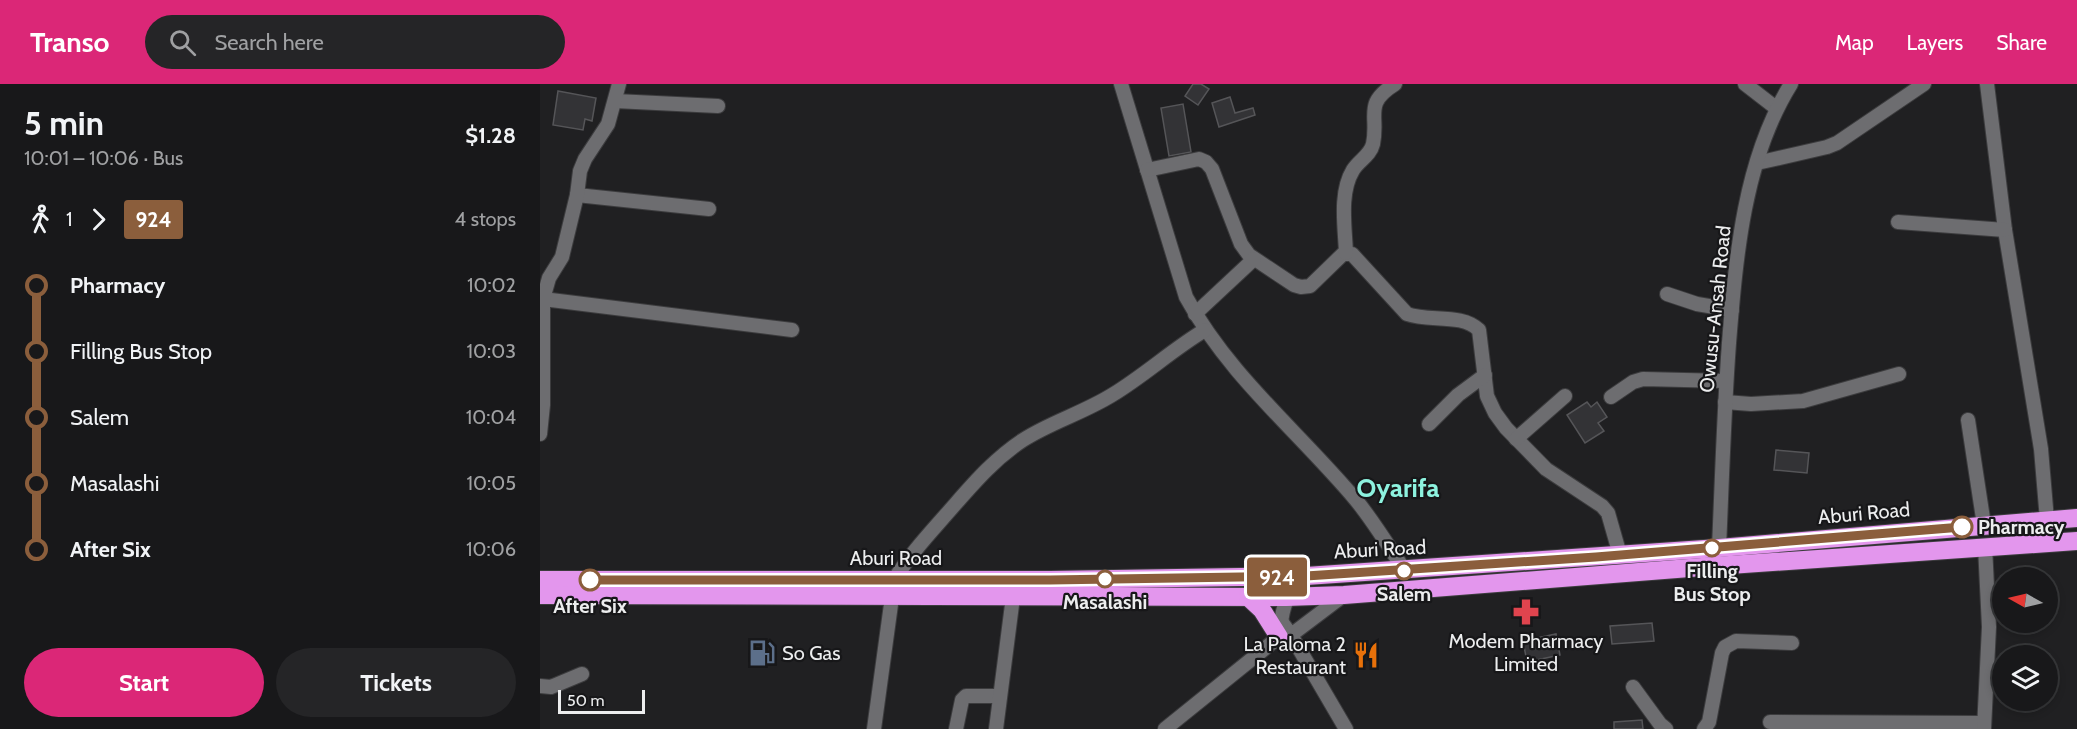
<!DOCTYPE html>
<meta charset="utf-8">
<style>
:root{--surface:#18181a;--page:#252527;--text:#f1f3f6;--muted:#9fa0a2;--line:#363739;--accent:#db2777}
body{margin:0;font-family:Cabin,sans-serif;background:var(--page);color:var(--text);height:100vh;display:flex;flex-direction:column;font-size:22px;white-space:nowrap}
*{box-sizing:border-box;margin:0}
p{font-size:20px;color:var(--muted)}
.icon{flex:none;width:33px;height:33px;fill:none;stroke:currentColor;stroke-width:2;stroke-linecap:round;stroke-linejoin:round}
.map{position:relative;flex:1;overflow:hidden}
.details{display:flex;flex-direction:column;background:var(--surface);width:540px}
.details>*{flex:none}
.badge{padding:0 12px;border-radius:4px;font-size:21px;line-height:39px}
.needle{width:39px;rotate:278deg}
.fabs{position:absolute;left:1452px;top:483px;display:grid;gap:12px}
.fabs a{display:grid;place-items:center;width:66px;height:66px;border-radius:50%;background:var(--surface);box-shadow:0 3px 9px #0003,0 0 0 2px var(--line);font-size:30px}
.scale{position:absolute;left:18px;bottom:15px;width:87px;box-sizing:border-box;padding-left:6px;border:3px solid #ecedee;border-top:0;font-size:16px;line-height:21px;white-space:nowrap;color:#ecedee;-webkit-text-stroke:4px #171719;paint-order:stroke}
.map>.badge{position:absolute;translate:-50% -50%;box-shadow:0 0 0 3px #fff}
.legs{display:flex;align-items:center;gap:9px;height:66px;padding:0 24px;font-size:20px}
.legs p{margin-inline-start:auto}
.summary{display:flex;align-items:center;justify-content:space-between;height:102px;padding:0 24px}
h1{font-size:33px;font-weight:700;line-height:45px}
.action{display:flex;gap:12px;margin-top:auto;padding:12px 24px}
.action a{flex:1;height:69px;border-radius:36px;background:var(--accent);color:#fff;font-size:24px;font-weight:700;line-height:69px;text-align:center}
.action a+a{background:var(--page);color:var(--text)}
ul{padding:0 24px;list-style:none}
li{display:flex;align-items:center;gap:21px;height:66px;font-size:22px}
li i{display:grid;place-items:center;width:9px;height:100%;margin:0 8px;background:currentColor}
li i::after{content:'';width:15px;height:15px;margin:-8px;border:4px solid;border-radius:50%;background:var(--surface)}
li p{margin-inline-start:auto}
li:first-child i{background:linear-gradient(#0000 50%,currentColor 0)}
li:last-child i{background:linear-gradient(currentColor 50%,#0000 0)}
header{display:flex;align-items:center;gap:36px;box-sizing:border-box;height:84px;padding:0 30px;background:var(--accent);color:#fff}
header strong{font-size:28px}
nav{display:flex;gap:33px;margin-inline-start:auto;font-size:21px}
.search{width:420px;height:54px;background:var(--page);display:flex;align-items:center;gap:15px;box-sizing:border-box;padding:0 21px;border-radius:33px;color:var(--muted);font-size:22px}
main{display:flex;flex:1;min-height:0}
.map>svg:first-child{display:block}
.building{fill:#333336;stroke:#555558;stroke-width:1.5}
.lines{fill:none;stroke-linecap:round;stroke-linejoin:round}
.minor-casing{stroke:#3c3c3e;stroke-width:16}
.highway-casing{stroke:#3c3c3e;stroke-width:20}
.minor{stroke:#6d6d70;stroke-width:14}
.highway{stroke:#e396ed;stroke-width:18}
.line-1-casing{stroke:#fff;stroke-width:14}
.line-1{stroke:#8b5e3c;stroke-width:9}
.stop-1-dot{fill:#fff;stroke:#8b5e3c;stroke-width:3}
.labels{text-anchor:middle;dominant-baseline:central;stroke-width:4.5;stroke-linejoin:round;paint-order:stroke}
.street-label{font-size:20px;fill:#ecedee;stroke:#171719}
.stop-label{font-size:20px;font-weight:bold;fill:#ecedee;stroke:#171719}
.poi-label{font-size:20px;fill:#ecedee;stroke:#171719}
.district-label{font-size:26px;font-weight:bold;fill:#8df2df;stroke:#171719}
</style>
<header>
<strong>Transo</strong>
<div class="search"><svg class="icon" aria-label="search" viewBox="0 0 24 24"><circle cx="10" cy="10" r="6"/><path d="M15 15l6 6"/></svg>Search here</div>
<nav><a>Map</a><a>Layers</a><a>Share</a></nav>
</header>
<main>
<section class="details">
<div class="summary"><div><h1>5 min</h1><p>10:01 – 10:06 · Bus</p></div><b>$1.28</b></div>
<div class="legs"><svg class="icon" aria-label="walk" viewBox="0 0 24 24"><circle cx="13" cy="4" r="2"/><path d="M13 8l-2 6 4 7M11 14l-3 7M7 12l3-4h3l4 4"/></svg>1<svg class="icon" aria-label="forward" viewBox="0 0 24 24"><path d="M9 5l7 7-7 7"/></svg><b class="badge" style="background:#8b5e3c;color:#fff">924</b><p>4 stops</p></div>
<ul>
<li><i style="color:#8b5e3c"></i><b>Pharmacy</b><p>10:02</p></li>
<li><i style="color:#8b5e3c"></i><span>Filling Bus Stop</span><p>10:03</p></li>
<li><i style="color:#8b5e3c"></i><span>Salem</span><p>10:04</p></li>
<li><i style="color:#8b5e3c"></i><span>Masalashi</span><p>10:05</p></li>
<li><i style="color:#8b5e3c"></i><b>After Six</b><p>10:06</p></li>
</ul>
<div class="action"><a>Start</a><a>Tickets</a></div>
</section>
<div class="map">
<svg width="1537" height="645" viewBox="0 0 1537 645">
<rect width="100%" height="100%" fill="#202022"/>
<!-- building -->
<g class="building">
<path d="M653,0h8l8,5 -11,16 -13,-9z"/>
<path d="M18,7l38,7 -4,23 -7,-2 -2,11 -30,-5z"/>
<path d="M690,13l5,16 18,-5 2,7 -36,12 -7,-24z"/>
<path d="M643,20l8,48 -22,4 -8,-48z"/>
<path d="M1047,318l4,5 6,-5 10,15 -9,6 6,8 -19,12 -18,-28z"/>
<path d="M1236,366l33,3 -2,20 -33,-3z"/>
<path d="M1112,539l2,18 -42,3 -2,-18z"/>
<path d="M1016,550l4,21 -33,7 -4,-21z"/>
<path d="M1102,636l1,9h-29v-7z"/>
</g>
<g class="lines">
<!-- minor casing -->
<g class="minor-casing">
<g id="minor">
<path d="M581,0l65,213c43,79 113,135 170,203 18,22 33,47 49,71"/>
<path d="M1205,0l31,24"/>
<path d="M1447,0l18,146 36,219 6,71"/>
<path d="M75,17l103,5"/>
<path d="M1217,79l70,-16 10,-4 87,-59"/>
<path d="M607,86l52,-11 7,3 6,7 29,75 8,11 45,30 7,2 9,-1 33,-32h9l55,60c22,8 55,-1 72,16l8,66 8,17 11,15 40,41 56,37 6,7 12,42"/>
<path d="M37,111l132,14"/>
<path d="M1358,138l107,8"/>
<path d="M806,169c-1,-26 -7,-60 7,-83 6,-10 17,-14 20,-26 6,-29 -10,-40 22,-60"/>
<path d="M1127,210l30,10 35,6"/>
<path d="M3,215l249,31"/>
<path d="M655,230l59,-55"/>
<path d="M1071,313l22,-15 10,-3 83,2"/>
<path d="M1185,318l26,2 52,-3 96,-27"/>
<path d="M1428,336l16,105"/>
<path d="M889,340l29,-29 27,-20"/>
<path d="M0,350l3,-29v-106l6,-21 13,-21 15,-62 3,-24 5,-12 23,-35 11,-40"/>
<path d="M976,355l49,-43"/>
<path d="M1179,464c3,-69 5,-137 10,-205 7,-87 15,-184 62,-259"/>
<path d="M354,496c16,-26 37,-48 57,-71 22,-25 43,-50 72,-69 28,-18 60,-27 89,-45 33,-20 61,-46 93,-65"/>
<path d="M741,537l10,14 55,94"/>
<path d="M740,545c3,-25 7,-36 26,-53"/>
<path d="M0,602l11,1 31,-13"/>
<path d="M1093,603l27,37 6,5"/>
<path d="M1230,638l214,1"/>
<path d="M334,645l18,-132"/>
<path d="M416,645l6,-29 4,-4h34"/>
<path d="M456,645l17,-132"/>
<path d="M625,645l114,-92 12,-2 53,-40"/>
<path d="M1164,645l5,-7 13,-69 3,-6 11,-6 56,2"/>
<path d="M1444,645l5,-102 -4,-81"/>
</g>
</g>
<!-- highway casing -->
<g class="highway-casing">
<g id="highway">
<path d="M0,496h510l256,-4 413,-28 358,-30"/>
<path d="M0,511l746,2 58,-2 371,-29 362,-25"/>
<path d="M708,513l14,13 17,27"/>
</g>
</g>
<!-- minor -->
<use href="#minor" class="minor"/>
<!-- highway -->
<use href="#highway" class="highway"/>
</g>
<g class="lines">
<!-- line-1 casing -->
<g class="line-1-casing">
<path id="line-1" d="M50,496h460l256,-4 290,-19 366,-30"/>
</g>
<!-- line-1 -->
<use href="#line-1" class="line-1"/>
</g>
<!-- icons -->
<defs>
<g id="pharmacy-bare" transform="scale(2.07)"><path d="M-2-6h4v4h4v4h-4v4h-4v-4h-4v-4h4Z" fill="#e0444e" stroke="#171719" stroke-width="2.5" paint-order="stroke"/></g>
<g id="fuel-bare" transform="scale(2.07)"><path d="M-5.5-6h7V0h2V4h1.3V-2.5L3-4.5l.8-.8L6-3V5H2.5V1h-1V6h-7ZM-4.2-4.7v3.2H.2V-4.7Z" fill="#5c6f8a" stroke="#171719" stroke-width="2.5" paint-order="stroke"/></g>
<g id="restaurant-bare" transform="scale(2.07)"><path d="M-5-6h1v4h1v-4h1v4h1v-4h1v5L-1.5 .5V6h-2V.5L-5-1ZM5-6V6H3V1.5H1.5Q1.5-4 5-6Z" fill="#e8710a" stroke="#171719" stroke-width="2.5" paint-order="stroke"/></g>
</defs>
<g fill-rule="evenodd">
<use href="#pharmacy-bare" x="986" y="528"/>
<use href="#fuel-bare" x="222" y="569"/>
<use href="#restaurant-bare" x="826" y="571"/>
</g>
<!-- markers -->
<g class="stop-1-dot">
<circle cx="1422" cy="443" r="10"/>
<circle cx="1172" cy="464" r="8"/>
<circle cx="864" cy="487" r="8"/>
<circle cx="565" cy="495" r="8"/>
<circle cx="50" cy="496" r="10"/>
</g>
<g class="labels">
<!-- street labels -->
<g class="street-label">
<text transform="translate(1175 225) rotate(-84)">Owusu-Ansah Road</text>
<text transform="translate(1324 429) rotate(-5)">Aburi Road</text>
<text transform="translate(840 465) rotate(-3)">Aburi Road</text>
<text x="356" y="474">Aburi Road</text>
</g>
<!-- stop labels -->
<g class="stop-label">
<text x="1438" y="443" text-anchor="start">Pharmacy</text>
<text x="1172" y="487">Filling<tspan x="1172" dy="23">Bus Stop</tspan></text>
<text x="864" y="510">Salem</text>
<text x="565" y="518">Masalashi</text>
<text x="50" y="522">After Six</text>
</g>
<!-- poi labels -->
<g class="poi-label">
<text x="986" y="557">Modem Pharmacy<tspan x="986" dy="23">Limited</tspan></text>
<text x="806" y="560" text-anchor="end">La Paloma 2<tspan x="806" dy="23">Restaurant</tspan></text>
<text x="242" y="569" text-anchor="start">So Gas</text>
</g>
<!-- district labels -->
<g class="district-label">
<text x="858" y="404">Oyarifa</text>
</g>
</g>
</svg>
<div class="fabs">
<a><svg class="needle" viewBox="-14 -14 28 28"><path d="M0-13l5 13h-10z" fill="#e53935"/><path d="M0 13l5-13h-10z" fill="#9fa0a2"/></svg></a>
<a><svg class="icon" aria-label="layers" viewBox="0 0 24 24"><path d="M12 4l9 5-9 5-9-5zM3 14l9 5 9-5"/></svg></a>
</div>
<div class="scale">50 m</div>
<b class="badge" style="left:737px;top:493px;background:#8b5e3c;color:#fff">924</b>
</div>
</main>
